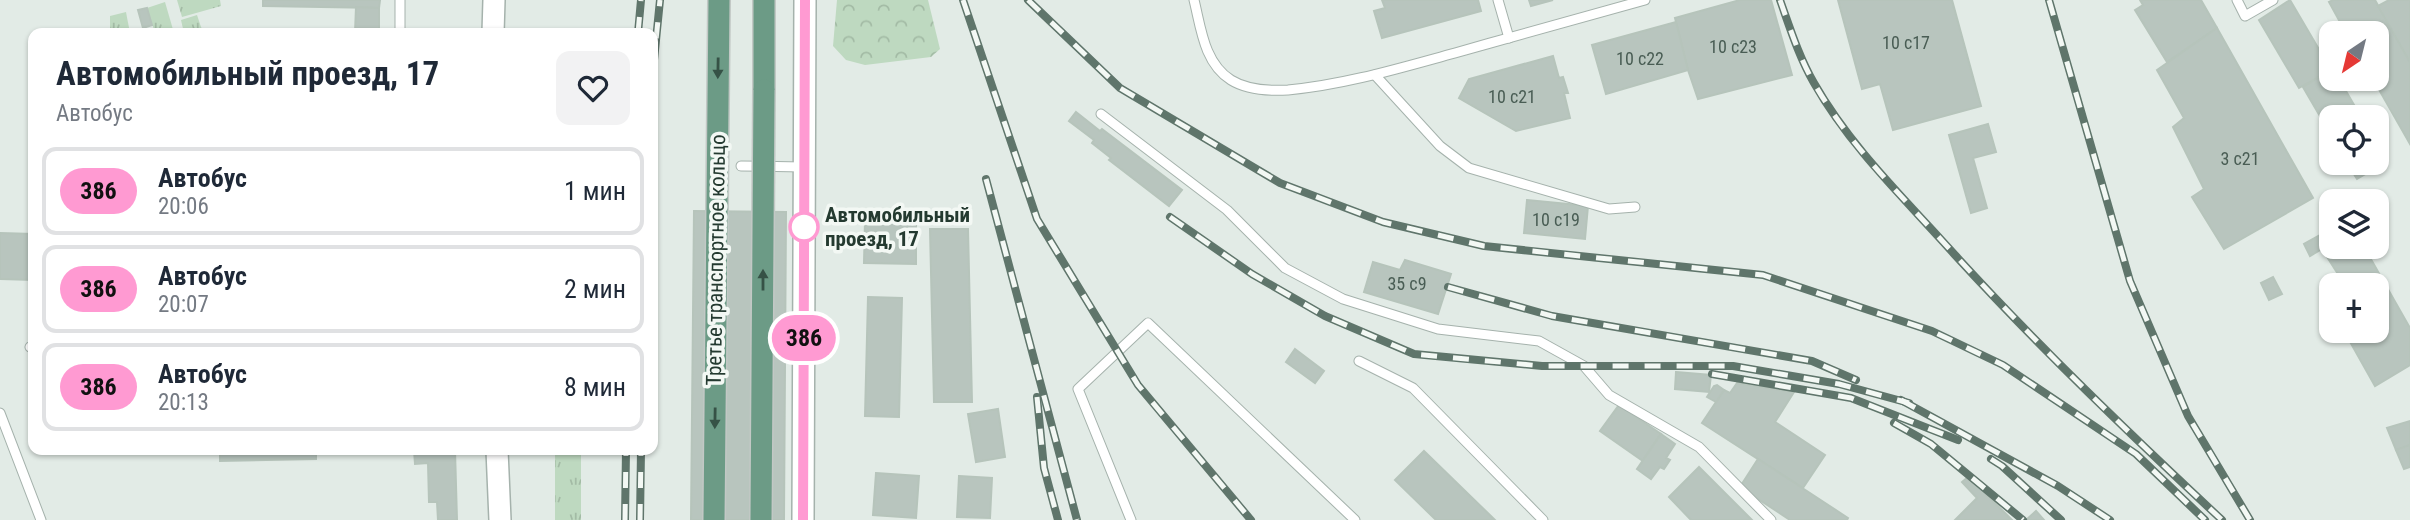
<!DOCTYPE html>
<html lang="ru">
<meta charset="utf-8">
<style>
:root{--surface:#fff;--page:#f2f2f3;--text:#1f2937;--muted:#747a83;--line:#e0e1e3}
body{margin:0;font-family:"Roboto Condensed",sans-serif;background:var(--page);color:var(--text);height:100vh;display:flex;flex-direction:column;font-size:26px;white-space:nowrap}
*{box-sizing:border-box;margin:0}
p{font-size:23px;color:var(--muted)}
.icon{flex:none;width:38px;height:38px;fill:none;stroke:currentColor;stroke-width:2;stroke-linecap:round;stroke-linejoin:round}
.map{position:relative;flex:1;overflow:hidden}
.drawer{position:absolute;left:28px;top:28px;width:630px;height:427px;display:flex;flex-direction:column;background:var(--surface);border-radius:14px;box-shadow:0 2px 5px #0004}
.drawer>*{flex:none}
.badge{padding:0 14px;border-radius:23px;font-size:24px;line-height:46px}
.needle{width:46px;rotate:215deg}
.buttons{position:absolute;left:2319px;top:21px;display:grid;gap:14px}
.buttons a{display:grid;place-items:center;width:70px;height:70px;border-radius:14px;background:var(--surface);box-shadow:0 2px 5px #0004;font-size:35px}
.map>.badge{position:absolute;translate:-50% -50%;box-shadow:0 0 0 4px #fff}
.round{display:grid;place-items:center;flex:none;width:74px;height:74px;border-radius:14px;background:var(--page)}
.headline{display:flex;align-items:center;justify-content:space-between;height:119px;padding:0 28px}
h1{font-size:33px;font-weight:700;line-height:52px}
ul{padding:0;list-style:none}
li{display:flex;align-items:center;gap:21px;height:88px;margin:0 14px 10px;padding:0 14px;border:4px solid var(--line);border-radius:14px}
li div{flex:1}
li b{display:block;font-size:26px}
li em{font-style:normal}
li .badge{min-width:77px;font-weight:700;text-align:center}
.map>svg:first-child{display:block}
.forest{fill:url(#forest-crowns)}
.park{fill:url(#park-tufts)}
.building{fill:#b8c5be;stroke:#b6c4bb;stroke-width:2}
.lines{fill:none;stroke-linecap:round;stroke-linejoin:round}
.service-casing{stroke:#a5b2ac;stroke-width:11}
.tertiary-casing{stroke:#a5b2ac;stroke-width:24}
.primary-casing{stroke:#c2c8c5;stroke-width:24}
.service{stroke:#fff;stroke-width:9}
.tertiary{stroke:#fff;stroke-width:21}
.primary{stroke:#6c9b86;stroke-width:21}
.rail-casing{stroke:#5f756b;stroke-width:8}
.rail{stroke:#f3f8f4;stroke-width:5;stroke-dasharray:16;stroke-linecap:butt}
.primary-bridge-casing{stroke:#c2c8c5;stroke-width:24;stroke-linecap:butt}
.primary-bridge{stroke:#6c9b86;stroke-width:21}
.oneway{fill:#365246}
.line-casing{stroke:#fff;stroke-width:16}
.line{stroke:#ff9ad2;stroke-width:10}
.stop-dot{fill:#fff;stroke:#ff9ad2;stroke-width:3.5}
.labels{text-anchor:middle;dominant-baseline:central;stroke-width:7;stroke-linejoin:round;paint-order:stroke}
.number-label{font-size:18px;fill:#495d54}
.stop-label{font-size:21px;font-weight:bold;fill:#243a30;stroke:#f3f8f4;text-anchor:start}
.street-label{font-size:21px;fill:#243a30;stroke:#f3f8f4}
</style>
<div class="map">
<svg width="2410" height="520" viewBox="0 0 2410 520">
<defs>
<pattern id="forest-crowns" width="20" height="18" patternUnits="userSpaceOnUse" patternTransform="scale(1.75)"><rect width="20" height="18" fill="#bed9c0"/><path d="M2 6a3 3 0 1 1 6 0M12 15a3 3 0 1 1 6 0" fill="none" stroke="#a3bba5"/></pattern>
<pattern id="park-tufts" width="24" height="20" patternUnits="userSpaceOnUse" patternTransform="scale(1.75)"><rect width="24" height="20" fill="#bed9c0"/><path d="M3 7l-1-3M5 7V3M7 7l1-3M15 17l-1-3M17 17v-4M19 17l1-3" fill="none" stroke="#a3bba5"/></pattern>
</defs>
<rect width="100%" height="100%" fill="#e2ebe6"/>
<!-- forest -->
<path class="forest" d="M837,0h91l12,49 -9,8 -66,8 -19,-5 -13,-14z"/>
<!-- park -->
<g class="park">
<path d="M177,0h43l1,6 -39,11z"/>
<path d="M165,2l9,31h-19l-8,-25z"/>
<path d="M126,12l4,21h-20v-17z"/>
<path d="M197,15l6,18h-19l-3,-13z"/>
<rect x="555" y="450" width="26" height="70"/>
</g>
<!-- building -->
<g class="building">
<path d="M263,0h117l-1,8 -116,-2z"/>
<path d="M1382,0h96l3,11 -99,27 -8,-27 11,-3z"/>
<path d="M1529,0h24l-22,6z"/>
<path d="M1740,0h31l21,75 -94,24 -10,-29 -13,-52z"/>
<path d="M1838,0h114l29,106 -88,24 -13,-46 -18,5z"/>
<path d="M2140,0h61l16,28 -50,34 -32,-52 8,-5z"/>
<path d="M2290,0l41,70 -32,18 -40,-68z"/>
<path d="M2333,0h42l35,62v82l-37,-65h3v-46h-30l-17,-31z"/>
<path d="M2389,0h21v62l-32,-56z"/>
<path d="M356,7l23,1v25h-24z"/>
<path d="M147,8l5,17 -9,3 -5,-18z"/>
<path d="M1676,22l12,48 -82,24 -14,-49z"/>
<path d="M2217,28l96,170 -89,51 -32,-52 12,-8 -31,-62 11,-9 -27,-48z"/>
<path d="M1553,56l6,22 4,-1 5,16h-4l6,25 -54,13 -57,-33 10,-19z"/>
<path d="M2331,70v9h8l22,38h-30v18l-28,-48z"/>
<path d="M1076,112l24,19 2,-2 80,61 -13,16 -60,-46 2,-2 -19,-15 2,-3 -25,-19z"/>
<path d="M1988,124l8,28 -23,6 14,50 -16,5 -22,-78z"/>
<path d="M2376,144l10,18 -29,17 -10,-16h29z"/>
<path d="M1527,200l61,6 -3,33 -61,-6z"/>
<path d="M694,211l92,1 -2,308h-93z"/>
<path d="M865,221l51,1v42l-52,-1z"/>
<path d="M930,229h38l4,173h-38z"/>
<path d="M2331,229v18h33l46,81v37l-35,21 -26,-46 16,-9h11v-46h-31l-23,-36 -12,7 -6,-12z"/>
<path d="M0,233l33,1v46l-33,-1z"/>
<path d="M1405,260l46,14 -13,40 -74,-22 9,-30 27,8z"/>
<path d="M2273,277l9,17 -13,6 -8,-17z"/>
<path d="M868,297l34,1 -3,119 -34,-1z"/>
<path d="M1295,349l29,22 -9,12 -29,-21z"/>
<path d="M1676,372l35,3 -2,17 -34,-3z"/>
<path d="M1737,383l57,9 -19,30 50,33 -22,33 -101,-65 22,-33 6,3z"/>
<path d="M1717,385l7,5 -8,12 -9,-5 7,-11z"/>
<path d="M1619,405l42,29 -18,27 -43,-30z"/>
<path d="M998,409l7,48 -29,5 -8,-48z"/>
<path d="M2410,421v24l-14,5 -9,-22z"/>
<path d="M1661,434l14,10 -9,14 4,2 -6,9 -4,-2 -9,12 -14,-10z"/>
<path d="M2410,445v22l-6,2 -8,-19z"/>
<path d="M220,450h96v9l-96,2z"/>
<path d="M414,450h41l2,70h-19l-1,-18h-8l-1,-39 -13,1z"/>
<path d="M1424,451l71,69h-59l-41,-40z"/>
<path d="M1758,459l90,59 -1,2h-57l-50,-33z"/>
<path d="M1699,467l53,53h-61l-22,-23z"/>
<path d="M876,473l43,3 -3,42 -43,-3z"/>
<path d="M959,476l33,2 -2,40 -33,-1z"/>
<path d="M1969,476l27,28 16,16h-57l22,-22 -15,-16z"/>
<path d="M2036,511l8,9h-18z"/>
</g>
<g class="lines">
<!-- service casing -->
<g class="service-casing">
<g id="service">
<path d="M1194,0c7,28 10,63 37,80 16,10 39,11 57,10 56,-5 112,-22 167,-37 63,-18 126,-35 190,-53"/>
<path d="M1498,0l11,38"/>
<path d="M2237,0l8,16 28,-16"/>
<path d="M400,33v-33"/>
<path d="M1375,75l65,71 29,22 140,41 26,-2"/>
<path d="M1101,114l126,96 58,58 58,31 95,30 101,12 45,25 25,29 90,52 72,73"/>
<path d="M741,166l62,1"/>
<path d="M30,347l3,-1"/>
<path d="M1359,361l54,27 130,132"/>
<path d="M0,413l41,107"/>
<path d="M1131,520l-53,-131 70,-66 207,197"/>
</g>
</g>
<!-- tertiary casing -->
<g class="tertiary-casing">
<g id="tertiary">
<path d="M493,33l1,-33"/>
<path d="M497,450l3,70"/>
<path d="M803,520l2,-520"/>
</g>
</g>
<!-- primary casing -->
<g class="primary-casing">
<g id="primary">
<path d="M764,0v90"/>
<path d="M714,520l5,-520"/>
</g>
</g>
<!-- service -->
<use href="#service" class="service"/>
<!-- tertiary -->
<use href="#tertiary" class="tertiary"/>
<!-- primary -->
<use href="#primary" class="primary"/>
<!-- rail casing -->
<g class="rail-casing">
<g id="rail">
<path d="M963,0l74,219 101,166 113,135"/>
<path d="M1028,0l92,88 160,95 103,39 101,24 279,29 169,56 71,34 133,89 69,66"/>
<path d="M1780,0c10,28 19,57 34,83 37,65 92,117 141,172 85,93 175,179 267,265"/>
<path d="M2049,0l81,281 58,135 62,104"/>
<path d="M638,33l3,-33"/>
<path d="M653,70l7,-70"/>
<path d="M986,179l91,341"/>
<path d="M1170,217l82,57 73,42 89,38 128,12h191l106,18 70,19"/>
<path d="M1448,287l104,29 260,45 44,19"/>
<path d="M1712,374l139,24 107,42"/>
<path d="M1037,397l7,71 14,52"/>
<path d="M1901,400l157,86 52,34"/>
<path d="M1894,423l37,21 92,76"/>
<path d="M1991,459l11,7 59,54"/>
<path d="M625,520l1,-70"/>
<path d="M640,520l1,-70"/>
</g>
</g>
<!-- rail -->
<use href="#rail" class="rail"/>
<!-- primary-bridge casing -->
<g class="primary-bridge-casing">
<path id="primary-bridge" d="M761,520l3,-430"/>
</g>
<!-- primary-bridge -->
<use href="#primary-bridge" class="primary-bridge"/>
</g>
<!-- one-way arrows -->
<defs><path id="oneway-solid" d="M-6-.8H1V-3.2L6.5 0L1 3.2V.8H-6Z" transform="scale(1.75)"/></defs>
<g class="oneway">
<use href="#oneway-solid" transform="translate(718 68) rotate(91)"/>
<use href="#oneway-solid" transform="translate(763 280) rotate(-90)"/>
<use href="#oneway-solid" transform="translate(715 418) rotate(91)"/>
</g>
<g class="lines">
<!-- line casing -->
<g class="line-casing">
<path id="line" d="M803,520l2,-520"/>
</g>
<!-- line -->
<use href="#line" class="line"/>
</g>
<!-- markers -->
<circle class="stop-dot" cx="804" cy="227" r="14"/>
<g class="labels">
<!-- number labels -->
<g class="number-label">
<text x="1906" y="42">10 с17</text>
<text x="1733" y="46">10 с23</text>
<text x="1640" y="58">10 с22</text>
<text x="1512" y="96">10 с21</text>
<text x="2240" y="158">3 с21</text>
<text x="1556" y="219">10 c19</text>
<text x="1407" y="283">35 с9</text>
</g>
<!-- stop labels -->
<g class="stop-label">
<text x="825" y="215">Автомобильный<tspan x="825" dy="24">проезд, 17</tspan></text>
</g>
<!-- street labels -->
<g class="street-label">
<text transform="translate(716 260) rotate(-89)">Третье транспортное кольцо</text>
</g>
</g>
</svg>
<div class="buttons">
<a><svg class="needle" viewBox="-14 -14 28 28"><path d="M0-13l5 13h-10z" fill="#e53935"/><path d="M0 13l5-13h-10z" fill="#747a83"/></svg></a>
<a><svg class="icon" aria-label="locate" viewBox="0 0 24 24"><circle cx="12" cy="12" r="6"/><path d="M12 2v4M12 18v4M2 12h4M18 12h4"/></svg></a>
<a><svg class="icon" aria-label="layers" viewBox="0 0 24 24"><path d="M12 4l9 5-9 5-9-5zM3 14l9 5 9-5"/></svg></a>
<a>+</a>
</div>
<b class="badge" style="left:804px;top:338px;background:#ff9ad2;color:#111">386</b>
<section class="drawer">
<div class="headline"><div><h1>Автомобильный проезд, 17</h1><p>Автобус</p></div><a class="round"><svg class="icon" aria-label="heart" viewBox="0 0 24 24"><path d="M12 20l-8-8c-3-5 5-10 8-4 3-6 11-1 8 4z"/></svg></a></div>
<ul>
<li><span class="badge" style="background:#ff9ad2;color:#111">386</span><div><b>Автобус</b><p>20:06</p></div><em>1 мин</em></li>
<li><span class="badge" style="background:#ff9ad2;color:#111">386</span><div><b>Автобус</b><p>20:07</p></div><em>2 мин</em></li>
<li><span class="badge" style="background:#ff9ad2;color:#111">386</span><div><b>Автобус</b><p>20:13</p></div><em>8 мин</em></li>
</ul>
</section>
</div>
